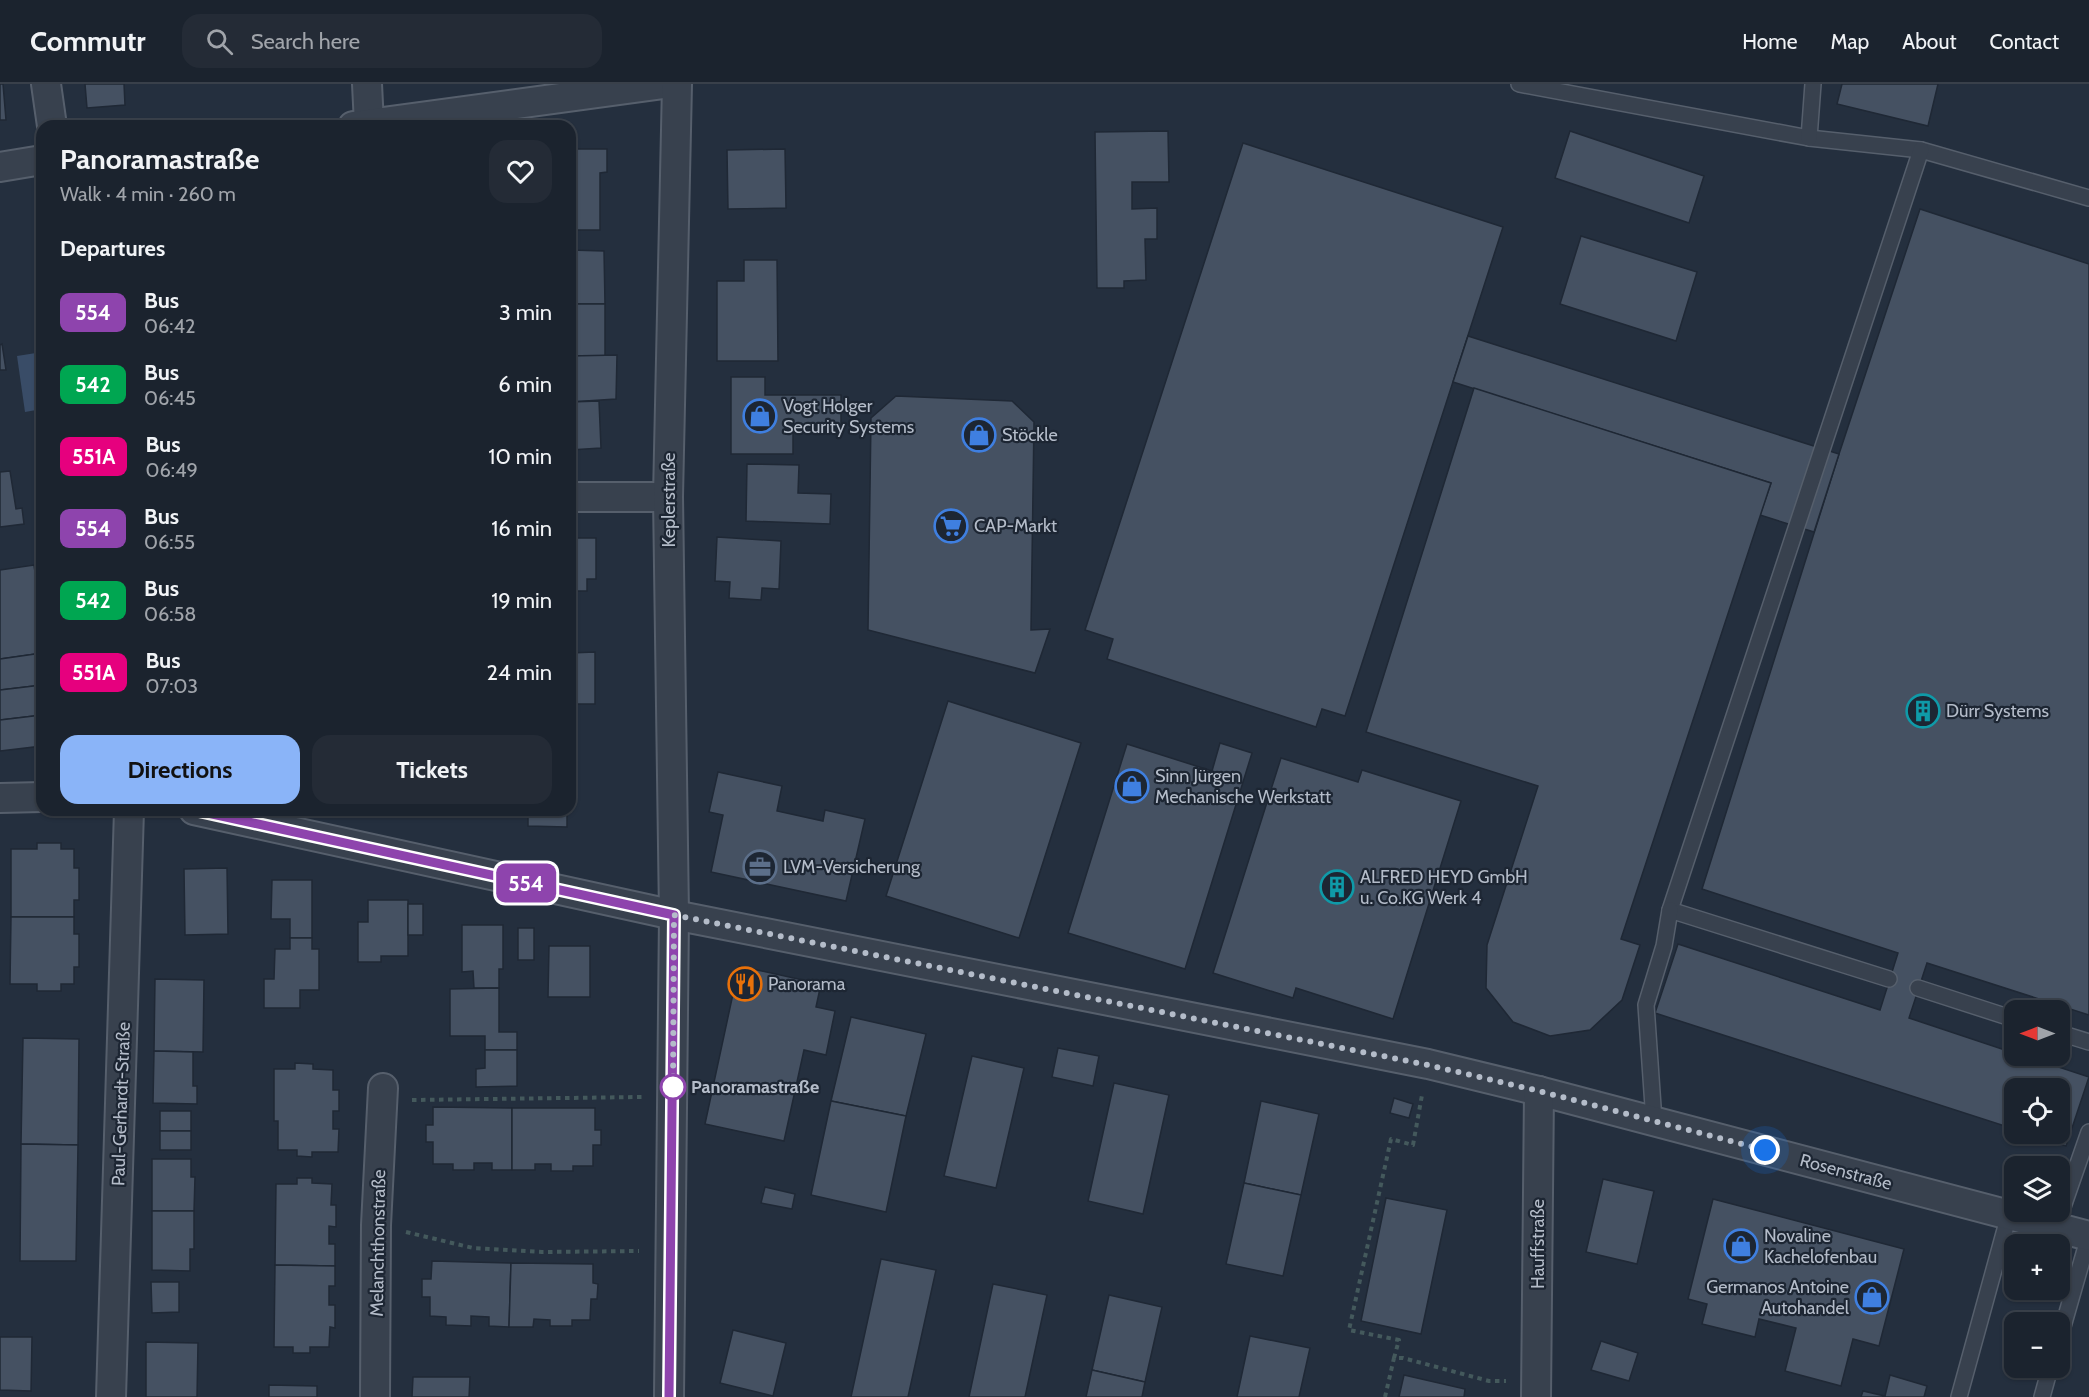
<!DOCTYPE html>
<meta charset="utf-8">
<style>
:root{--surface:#1b232e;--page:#242b36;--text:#f1f3f6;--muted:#a0a4aa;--line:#39404a;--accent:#8ab4f8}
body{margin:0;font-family:Cabin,sans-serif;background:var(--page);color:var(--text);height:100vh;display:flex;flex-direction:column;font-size:22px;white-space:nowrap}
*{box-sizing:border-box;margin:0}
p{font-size:20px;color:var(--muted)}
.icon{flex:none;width:33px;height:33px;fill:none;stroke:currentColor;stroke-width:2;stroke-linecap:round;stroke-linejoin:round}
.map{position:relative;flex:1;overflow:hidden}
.details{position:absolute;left:36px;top:36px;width:540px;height:696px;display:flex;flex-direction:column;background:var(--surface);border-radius:18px;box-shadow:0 2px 4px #0004,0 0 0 2px var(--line)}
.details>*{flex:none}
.badge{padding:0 12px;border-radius:9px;font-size:21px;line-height:39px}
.needle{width:39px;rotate:270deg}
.tools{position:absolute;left:2004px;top:916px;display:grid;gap:12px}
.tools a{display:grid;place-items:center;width:66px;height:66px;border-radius:12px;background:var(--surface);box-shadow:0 2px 4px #0004,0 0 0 2px var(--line);font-size:30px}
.you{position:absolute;width:30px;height:30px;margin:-15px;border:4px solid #fff;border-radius:50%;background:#1a73e8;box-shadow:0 0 0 9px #1a73e833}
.map>.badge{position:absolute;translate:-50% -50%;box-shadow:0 0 0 3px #fff}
h2{padding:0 24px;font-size:22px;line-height:54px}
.round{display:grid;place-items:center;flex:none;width:63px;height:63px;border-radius:18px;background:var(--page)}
.summary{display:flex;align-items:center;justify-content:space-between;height:102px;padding:0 24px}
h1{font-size:28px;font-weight:700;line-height:45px}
.cta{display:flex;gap:12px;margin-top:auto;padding:12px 24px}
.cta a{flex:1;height:69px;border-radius:18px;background:var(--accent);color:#111;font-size:24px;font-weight:700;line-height:69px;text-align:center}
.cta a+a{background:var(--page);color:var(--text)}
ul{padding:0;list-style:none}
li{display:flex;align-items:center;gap:18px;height:72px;padding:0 24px}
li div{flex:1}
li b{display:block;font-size:22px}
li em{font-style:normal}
li .badge{min-width:66px;font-weight:700;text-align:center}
header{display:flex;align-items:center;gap:36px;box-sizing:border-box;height:84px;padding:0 30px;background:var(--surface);border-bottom:2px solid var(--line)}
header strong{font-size:28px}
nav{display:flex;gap:33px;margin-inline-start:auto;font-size:21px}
.search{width:420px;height:54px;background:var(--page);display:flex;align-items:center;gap:15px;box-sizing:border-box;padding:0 21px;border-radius:18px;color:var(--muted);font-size:22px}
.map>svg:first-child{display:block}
.water{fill:#394c67}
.building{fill:#455162;stroke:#1f2835;stroke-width:1.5}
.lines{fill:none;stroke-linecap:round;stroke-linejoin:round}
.lane-casing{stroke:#565f6c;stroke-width:18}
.street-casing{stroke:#565f6c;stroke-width:32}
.path{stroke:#44595c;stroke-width:4;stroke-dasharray:4.5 4.5;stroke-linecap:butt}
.lane{stroke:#38414e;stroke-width:15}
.street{stroke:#38414e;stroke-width:28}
.line-casing{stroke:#fff;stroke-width:14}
.line{stroke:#8e44ad;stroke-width:9}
.walk{stroke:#b4bcc9;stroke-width:6;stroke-dasharray:0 10.8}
.stop-dot{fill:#fff;stroke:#8e44ad;stroke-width:3}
.labels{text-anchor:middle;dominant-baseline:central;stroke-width:4.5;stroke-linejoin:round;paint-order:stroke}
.poi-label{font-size:18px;fill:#b4bcc9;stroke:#1d2633;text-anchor:start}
.street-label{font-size:18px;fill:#b4bcc9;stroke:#1d2633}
.stop-label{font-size:18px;font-weight:bold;fill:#b4bcc9;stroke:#1d2633;text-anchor:start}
</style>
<header>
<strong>Commutr</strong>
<div class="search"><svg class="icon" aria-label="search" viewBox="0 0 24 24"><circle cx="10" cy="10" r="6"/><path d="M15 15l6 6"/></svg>Search here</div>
<nav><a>Home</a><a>Map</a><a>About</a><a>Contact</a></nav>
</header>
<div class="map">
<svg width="2089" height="1313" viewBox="0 0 2089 1313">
<rect width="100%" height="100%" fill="#242f3e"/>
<!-- water -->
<path class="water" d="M36,269l6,56 -17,3 -8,-56z"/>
<!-- building -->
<g class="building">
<path d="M0,0h3l3,36h-6z"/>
<path d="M85,0h39l1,21 -38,3z"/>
<path d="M1842,0h96l-10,42 -91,-22z"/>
<path d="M1168,47l1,51h-37v27l25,-1v31h-12l1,41 -22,1v7h-27l-2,-156z"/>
<path d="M1570,47l134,45 -15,47 -134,-45z"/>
<path d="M1243,59l260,84 -158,489 -23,-7 -6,18 -209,-68 6,-20 -28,-9z"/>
<path d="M570,65h37v23l-7,1v57h-30z"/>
<path d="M785,65l1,59 -58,1 -1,-59z"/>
<path d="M1920,125l169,55v751l-162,-52 -18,55 105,35v3h11l64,21 -23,69 -37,-12h31v-45h-46v40l-359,-116 23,-69 202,66 18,-57 -196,-64 137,-435z"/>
<path d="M1581,152l116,36 -21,69 -116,-37z"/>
<path d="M570,166l34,1 1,53h-35z"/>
<path d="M744,176h33l1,101h-61v-80h27z"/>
<rect x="570" y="220" width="35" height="52"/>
<path d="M1468,252l371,118 -25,78 -54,-17 11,-32 -318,-101z"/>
<path d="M2,260l4,26h-6v-25z"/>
<path d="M617,271l-1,44 -46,3v-46z"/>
<path d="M731,293h34v18h76v32h-48v27h-62z"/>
<path d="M1474,304l297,95 -150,456 19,6 -18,55 -32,30 -40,6 -37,-14 -27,-34 1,-43 51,-159 -172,-54z"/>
<path d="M896,312l116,5 22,21 -3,208 19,-1 -15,44 -167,-43 3,-212z"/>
<path d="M599,317l2,47 -31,2v-48z"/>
<path d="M747,380l52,1 -1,28 33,1 -1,30 -84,-3z"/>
<path d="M10,387l6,38 6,-1 2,16 -24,3v-55z"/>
<path d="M36,453h6v13l-4,1z"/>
<path d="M717,453l64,4 -2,48 -17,-1 -1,12 -32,-2 1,-16 -15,-1z"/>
<path d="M570,454h26v41h-9v12h-17z"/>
<path d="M34,481l8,59v29l-42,6v-89z"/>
<path d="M595,568v52h-25v-51z"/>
<path d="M42,569v32l-42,5v-31z"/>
<path d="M42,601v30l-42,5v-30z"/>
<path d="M948,617l133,42 -62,195 -133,-42z"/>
<path d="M42,631v31l-42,5v-31z"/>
<path d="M1220,659l32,10 -67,216 -117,-36 59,-189 85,27z"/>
<path d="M1281,674l77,24 4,-12 99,31 -68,218 -97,-31 -3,10 -80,-25z"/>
<path d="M718,688l64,14 -5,25 46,10 2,-11 40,9 -19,82 -135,-29 12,-57 -14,-3z"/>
<path d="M456,726h29l-1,6z"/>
<path d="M528,726h39v17l-39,-1z"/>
<path d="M37,759h24v6h13v19h5v32h-5v17h-63v-68h26z"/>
<path d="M227,784l1,66 -43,1 -1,-66z"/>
<path d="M272,796h40v58h-22v-19h-19z"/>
<path d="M368,816h40v56h-27v6h-23v-40h10z"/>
<rect x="408" y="820" width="15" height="31"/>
<path d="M11,833h63v17h5v33h-5v17h-13v7h-24v-7h-27z"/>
<path d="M462,841h41v44h-4v19h-25l-1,-17 -11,1z"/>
<rect x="518" y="844" width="16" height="32"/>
<path d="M290,854h22v11h7v41h-19v18h-36v-29h10l1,-30h15z"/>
<path d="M549,862h41v51h-42z"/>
<path d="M739,882l82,18 -5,23 19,4 -9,44 -22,-5 -20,91 -79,-17z"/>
<path d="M155,895l49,1 -1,72 -49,-1z"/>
<path d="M499,904v44h18v18h-32v-14h-35v-47z"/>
<path d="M851,933l75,17 -20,82 -75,-15z"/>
<path d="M23,954l56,1 -1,106 -57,-1z"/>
<path d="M1058,964l41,8 -6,30 -41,-9z"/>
<path d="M485,966h32v36l-41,1v-18l9,-1z"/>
<path d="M154,967l39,1v34h4v18l-44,-1z"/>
<path d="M972,972l52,12 -28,120 -52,-12z"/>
<path d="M295,979l18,1v5l20,1v20h6v21h-6v18h6l-1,23h-26v5l-15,-1v-6h-19v-29h-4v-52h21z"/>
<path d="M1114,999l55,12 -26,119 -55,-13z"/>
<path d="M1394,1014l19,6 -4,14 -19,-5z"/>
<path d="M831,1017l75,15 -20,96 -75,-17z"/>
<path d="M1261,1017l58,13 -18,81 -57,-12z"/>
<path d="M433,1023l79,1v62h-20v-7h-18v7h-21v-6h-20v-22h-7v-17h7z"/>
<path d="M512,1024h83v22h6v15h-8v21h-20v5h-22v-7h-16v6h-23z"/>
<rect x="160" y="1027" width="31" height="20"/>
<rect x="160" y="1047" width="31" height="19"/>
<path d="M21,1060l57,1 -2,116h-56z"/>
<path d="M152,1075h39v18h4l-1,34h-42z"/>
<path d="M297,1094h15v5l20,1 -1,21h5v22l-7,-1v18h6v22l-60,-1 1,-81h21z"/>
<path d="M1603,1095l51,12 -17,73 -51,-12z"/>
<path d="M1244,1099l57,12 -18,81 -57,-12z"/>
<path d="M765,1103l30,7 -3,15 -31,-6z"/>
<path d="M1386,1114l61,12 -26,124 -60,-13z"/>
<path d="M1713,1115l191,50 -25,97 -26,-7 -12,47 -56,-15 11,-43 -37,-9 -4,18 -53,-13 5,-20 -19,-5z"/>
<path d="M152,1127h42v38h-4v22l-38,-1z"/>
<path d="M881,1175l55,11 -28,127h-57z"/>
<path d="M432,1177l79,2 -2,64 -20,-1v-9l-18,-1v10l-25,-1v-8l-16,-1v-19h-8v-18h9z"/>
<path d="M511,1179l82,1v19l5,1 -1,15h-6l-1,21h-18v6h-22v-6l-16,-1 -1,8h-24z"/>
<path d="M275,1181l60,1v20h-6v19h6v23l-5,-1 -1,20h-19v6h-17v-6h-19z"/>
<path d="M151,1198h28v30l-27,1z"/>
<path d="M993,1200l54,11 -22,102h-56z"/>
<path d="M1109,1211l53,12 -17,75 -53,-12z"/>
<path d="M733,1246l53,13 -13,53 -53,-13z"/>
<path d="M1250,1252l60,12 -11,49h-62z"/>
<path d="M0,1253h32l-1,54 -31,-1z"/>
<path d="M1601,1257l37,12 -9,28 -38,-11z"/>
<path d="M146,1258l52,1 -1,54h-51z"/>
<path d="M1092,1286l53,12 -3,15h-56z"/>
<path d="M1404,1291l61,14 -1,8h-65z"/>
<path d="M1890,1291l37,11 -3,11h-63l2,-6 22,5z"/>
<path d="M413,1293h57l-1,20h-57z"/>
<path d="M269,1301l48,1v11h-48z"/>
</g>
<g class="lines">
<!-- lane casing -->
<g class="lane-casing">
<g id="lane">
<path d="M1519,0l290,54 112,12 168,48"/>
<path d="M1809,54l4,-54"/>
<path d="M1889,895l-219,-69 251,-760"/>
<path d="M1918,904l96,31"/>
<path d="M2060,949l29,9"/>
<path d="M1654,1037l-8,-116 18,-59 6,-36"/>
<path d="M2056,1143l33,-95"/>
<path d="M2060,1253l29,-101"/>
<path d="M1959,1313l50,-182"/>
<path d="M2042,1313l8,-29"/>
</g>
</g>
<!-- street casing -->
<g class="street-casing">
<g id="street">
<path d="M46,0l6,42"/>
<path d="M367,0l2,40"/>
<path d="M353,42l311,-42"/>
<path d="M0,83l42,-7"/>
<path d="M570,413h98"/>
<path d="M0,714l42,-1"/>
<path d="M194,726l480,105 754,149 111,27 550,145"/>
<path d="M111,1313l18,-587"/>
<path d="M375,1313l1,-172 7,-137"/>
<path d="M669,1313l5,-482 -6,-418 9,-413"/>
<path d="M1536,1313l3,-306"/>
</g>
</g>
<!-- path -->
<g class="path">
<path d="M412,1016l230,-3"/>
<path d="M406,1148l67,16 69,4 97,-1"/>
<path d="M1394,1274l5,-18 -50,-10 42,-191 22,6 9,-50"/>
<path d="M1385,1313l9,-39h9l86,23h17"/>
</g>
<!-- lane -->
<use href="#lane" class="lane"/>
<!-- street -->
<use href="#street" class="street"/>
</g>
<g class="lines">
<!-- line casing -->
<g class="line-casing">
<path id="line" d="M194,726l480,105 -5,482"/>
</g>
<!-- line -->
<use href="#line" class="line"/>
<!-- walk -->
<path class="walk" d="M673,1003l1,-172 754,150 111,26 226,59"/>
</g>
<!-- icons -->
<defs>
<g id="shop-ring" transform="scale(1.725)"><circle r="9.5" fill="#1d2633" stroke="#3f7fe0" stroke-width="1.5"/><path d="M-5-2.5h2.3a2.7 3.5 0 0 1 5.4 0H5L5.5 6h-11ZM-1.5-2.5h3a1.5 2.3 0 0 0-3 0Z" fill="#3f7fe0"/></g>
<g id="supermarket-ring" transform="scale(1.725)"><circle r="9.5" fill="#1d2633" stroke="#3f7fe0" stroke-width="1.5"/><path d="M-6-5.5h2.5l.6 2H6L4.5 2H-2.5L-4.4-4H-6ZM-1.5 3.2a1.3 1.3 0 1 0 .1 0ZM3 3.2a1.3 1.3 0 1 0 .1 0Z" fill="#3f7fe0"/></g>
<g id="building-ring" transform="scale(1.725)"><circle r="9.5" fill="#1d2633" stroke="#0f9aa8" stroke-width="1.5"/><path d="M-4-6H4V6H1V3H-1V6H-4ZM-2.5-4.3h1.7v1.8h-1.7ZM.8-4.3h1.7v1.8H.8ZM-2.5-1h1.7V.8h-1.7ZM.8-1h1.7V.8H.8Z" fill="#0f9aa8"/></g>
<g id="office-ring" transform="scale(1.725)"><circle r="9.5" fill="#1d2633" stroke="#5c6f8a" stroke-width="1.5"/><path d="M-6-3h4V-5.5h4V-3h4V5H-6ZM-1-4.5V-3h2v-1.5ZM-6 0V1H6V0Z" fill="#5c6f8a"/></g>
<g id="restaurant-ring" transform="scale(1.725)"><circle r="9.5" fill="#1d2633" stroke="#e8710a" stroke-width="1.5"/><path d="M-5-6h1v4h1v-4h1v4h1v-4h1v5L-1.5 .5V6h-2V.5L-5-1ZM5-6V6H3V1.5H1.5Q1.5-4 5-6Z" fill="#e8710a"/></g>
</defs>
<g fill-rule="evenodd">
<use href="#shop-ring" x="760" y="332"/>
<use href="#shop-ring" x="979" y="351"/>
<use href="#supermarket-ring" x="951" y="442"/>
<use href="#building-ring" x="1923" y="627"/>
<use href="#shop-ring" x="1132" y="702"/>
<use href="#office-ring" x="760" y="783"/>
<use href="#building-ring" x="1337" y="803"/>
<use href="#restaurant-ring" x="745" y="900"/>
<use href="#shop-ring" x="1741" y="1162"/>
<use href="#shop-ring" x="1872" y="1213"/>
</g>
<!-- markers -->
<circle class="stop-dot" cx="673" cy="1003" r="12"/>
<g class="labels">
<!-- poi labels -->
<g class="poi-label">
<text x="783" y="322">Vogt Holger<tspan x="783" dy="21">Security Systems</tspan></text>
<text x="1002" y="351">Stöckle</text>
<text x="974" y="442">CAP-Markt</text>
<text x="1946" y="627">Dürr Systems</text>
<text x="1155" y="692">Sinn Jürgen<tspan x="1155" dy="21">Mechanische Werkstatt</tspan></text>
<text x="783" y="783">LVM-Versicherung</text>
<text x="1360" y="793">ALFRED HEYD GmbH<tspan x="1360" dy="21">u. Co.KG Werk 4</tspan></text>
<text x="768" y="900">Panorama</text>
<text x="1764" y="1152">Novaline<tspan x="1764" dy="21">Kachelofenbau</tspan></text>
<text x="1849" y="1203" text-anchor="end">Germanos Antoine<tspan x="1849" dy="21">Autohandel</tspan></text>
</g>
<!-- street labels -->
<g class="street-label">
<text transform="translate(669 416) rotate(-90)">Keplerstraße</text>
<text transform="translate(121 1020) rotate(-88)">Paul-Gerhardt-Straße</text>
<text transform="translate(1846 1088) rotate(15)">Rosenstraße</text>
<text transform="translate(378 1159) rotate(-89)">Melanchthonstraße</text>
<text transform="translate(1538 1160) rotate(-90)">Hauffstraße</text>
</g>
<!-- stop labels -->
<g class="stop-label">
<text x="691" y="1003">Panoramastraße</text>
</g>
</g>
</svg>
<div class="tools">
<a><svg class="needle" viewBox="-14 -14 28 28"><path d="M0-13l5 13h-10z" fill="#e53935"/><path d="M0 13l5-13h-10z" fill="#a0a4aa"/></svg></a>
<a><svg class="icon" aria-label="locate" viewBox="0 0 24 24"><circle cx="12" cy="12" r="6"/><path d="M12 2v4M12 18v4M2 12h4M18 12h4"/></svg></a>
<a><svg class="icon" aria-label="layers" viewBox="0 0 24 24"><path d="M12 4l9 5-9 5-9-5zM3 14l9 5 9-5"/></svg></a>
<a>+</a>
<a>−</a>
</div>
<div class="you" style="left:1765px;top:1066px"></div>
<b class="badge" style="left:526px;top:799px;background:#8e44ad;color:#fff">554</b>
<section class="details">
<div class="summary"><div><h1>Panoramastraße</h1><p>Walk · 4 min · 260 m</p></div><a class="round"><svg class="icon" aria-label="heart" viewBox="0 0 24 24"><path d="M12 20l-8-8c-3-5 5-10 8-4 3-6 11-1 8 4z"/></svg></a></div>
<h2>Departures</h2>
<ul>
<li><span class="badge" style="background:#8e44ad;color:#fff">554</span><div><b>Bus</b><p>06:42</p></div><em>3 min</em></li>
<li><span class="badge" style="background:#00a651;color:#fff">542</span><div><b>Bus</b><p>06:45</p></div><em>6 min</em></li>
<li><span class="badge" style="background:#e6007e;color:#fff">551A</span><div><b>Bus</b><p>06:49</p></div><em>10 min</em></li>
<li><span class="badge" style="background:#8e44ad;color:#fff">554</span><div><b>Bus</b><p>06:55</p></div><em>16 min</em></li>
<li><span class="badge" style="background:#00a651;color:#fff">542</span><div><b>Bus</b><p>06:58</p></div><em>19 min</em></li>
<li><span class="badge" style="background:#e6007e;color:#fff">551A</span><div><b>Bus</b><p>07:03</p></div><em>24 min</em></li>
</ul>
<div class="cta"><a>Directions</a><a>Tickets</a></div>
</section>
</div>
